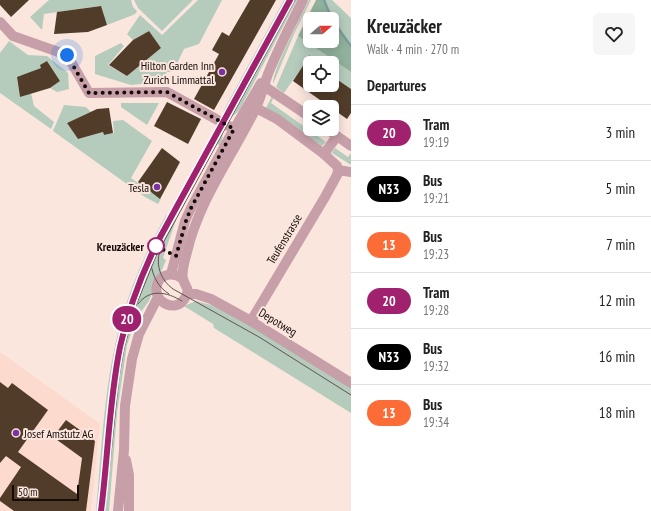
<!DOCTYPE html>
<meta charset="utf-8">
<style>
:root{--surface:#fff;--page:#f6f6f6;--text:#222;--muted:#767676;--line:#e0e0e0}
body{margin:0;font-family:"PT Sans Narrow",sans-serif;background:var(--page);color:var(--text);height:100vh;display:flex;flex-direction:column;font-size:15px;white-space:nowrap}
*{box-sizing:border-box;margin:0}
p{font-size:13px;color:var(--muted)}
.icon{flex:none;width:22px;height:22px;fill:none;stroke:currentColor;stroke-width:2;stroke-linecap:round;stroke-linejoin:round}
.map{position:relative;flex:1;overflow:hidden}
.details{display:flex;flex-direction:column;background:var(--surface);width:300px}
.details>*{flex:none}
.badge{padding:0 8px;border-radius:13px;font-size:14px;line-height:26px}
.needle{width:26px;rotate:70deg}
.tools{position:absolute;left:303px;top:12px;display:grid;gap:8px}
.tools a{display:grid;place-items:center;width:36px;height:36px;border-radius:6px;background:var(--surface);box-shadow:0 2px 10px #0003;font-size:20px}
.scale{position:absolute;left:12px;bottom:10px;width:67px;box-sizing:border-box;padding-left:4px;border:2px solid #160b07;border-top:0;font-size:11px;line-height:14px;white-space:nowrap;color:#160b07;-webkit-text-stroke:3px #fbe6de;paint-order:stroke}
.you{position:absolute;width:20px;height:20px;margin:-10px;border:3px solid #fff;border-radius:50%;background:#1a73e8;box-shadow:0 0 0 6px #1a73e833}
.map>.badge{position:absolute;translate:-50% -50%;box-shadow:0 0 0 2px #fff}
h2{padding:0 16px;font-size:15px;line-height:36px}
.round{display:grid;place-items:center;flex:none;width:42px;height:42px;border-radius:6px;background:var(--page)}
.overview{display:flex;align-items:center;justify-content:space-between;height:68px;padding:0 16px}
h1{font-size:19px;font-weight:700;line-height:30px}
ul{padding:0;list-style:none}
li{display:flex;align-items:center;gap:12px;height:56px;padding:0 16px;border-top:1px solid var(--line)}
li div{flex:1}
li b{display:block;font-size:15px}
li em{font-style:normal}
li .badge{min-width:44px;font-weight:700;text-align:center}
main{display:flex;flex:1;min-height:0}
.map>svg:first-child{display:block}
.built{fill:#fddace}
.green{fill:#b5ccbd}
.forest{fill:#90b19b;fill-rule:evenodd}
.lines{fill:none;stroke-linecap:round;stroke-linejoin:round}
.stream{stroke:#7e9b9b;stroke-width:2.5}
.building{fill:#513c29}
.street{stroke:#c79fa9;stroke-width:10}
.tram{stroke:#62534e;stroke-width:1}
.line-casing{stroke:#fff;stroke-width:9}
.line{stroke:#a0216e;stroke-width:6}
.walk{stroke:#160b07;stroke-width:4;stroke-dasharray:0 7.2}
.poi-dot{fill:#7c32a4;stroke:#fbe6de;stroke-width:1.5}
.stop-dot{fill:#fff;stroke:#a0216e;stroke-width:2}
.labels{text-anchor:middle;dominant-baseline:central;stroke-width:4;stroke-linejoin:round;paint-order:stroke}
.poi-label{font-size:12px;fill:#160b07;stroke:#fbe6de;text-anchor:end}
.street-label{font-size:12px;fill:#160b07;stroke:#fbe6de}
.stop-label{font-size:12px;font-weight:bold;fill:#160b07;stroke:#fbe6de;text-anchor:end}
</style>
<main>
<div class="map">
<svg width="351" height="511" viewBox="0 0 351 511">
<rect width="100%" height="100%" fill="#fbe6de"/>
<!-- built -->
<path class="built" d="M0,352l100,72 -9,87h-91z"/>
<!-- green -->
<g class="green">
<path d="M49,0h82l2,7 4,4 -1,2 -3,2 -26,10 -7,-19 -56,8 -2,16 -12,-13z"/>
<path d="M134,0h59l-31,31 -24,-23z"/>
<path d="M198,0h24l-23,44 -15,5 -11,23h-6l-6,10 -30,3 -36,-11v-18l26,-13 3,3 -16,19 19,11 34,-28 -12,-17 -16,9 -6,-6 13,-19 22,20z"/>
<path d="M284,0h13l-57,109c-5,6 -9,10 -18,8l3,-9z"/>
<path d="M309,0h2l-16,32 -22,52c-1,-13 29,-70 36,-84z"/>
<path d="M324,0h8l19,18v28c-11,-14 -21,-29 -27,-46z"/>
<path d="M298,36l53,36v17l-19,-13v-13h-20l-5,-3 -23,33 -8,-6z"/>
<path d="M9,41l19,14 19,1 21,17 1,16 -12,3 -7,-4 10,-7 -13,-20 -6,4v3l-24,10 3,19 11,-4 3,13 20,16 -3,7 -51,-36v-40z"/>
<path d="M272,96l2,1 -3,6 55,39 -4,4 -56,-38z"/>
<path d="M121,103h38l-12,22 -26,-18z"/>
<path d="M64,105l22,2 5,5 -24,11 11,16 25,-7 1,3 10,-2 -1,-12 10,-1 29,21 -21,37 30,21 -3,5 -13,-7 -92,-66z"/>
<path d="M217,126c7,6 6,12 4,20l-11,-6z"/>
<path d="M335,148l13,9 3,-4v12l-19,-12z"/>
<path d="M166,215l10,5 -13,38 3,2 -17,41 -13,18 -9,26 -10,68 -8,98h-13c6,-64 8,-131 26,-193 10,-36 26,-70 44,-103z"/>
<path d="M196,301l15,4 28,13 112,70v25l-137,-85 -1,-4 -29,-18z"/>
</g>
<!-- forest -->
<path class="forest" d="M316,0h8l6,15 12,19 9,12v26l-53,-36zM310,19h22v22h-22z"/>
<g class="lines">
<!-- stream -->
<path class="stream" d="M324,0c6,17 16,32 27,46"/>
</g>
<!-- building -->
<g class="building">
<path d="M0,0h29l-18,17 -11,-12z"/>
<path d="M250,0h26l-62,110 -20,-11 25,-45 -7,-4 10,-18 7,4z"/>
<path d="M101,6l6,19 -19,7 -34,2 3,-22z"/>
<path d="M149,31l12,17 -34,28 -18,-11 24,-25z"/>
<path d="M310,55v30h22v-9l19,13v24l-4,6 -54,-38z"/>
<path d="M47,61l13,20 -10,7 -30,9 -3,-20 24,-9 -1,-3z"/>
<path d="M167,102l34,17 -13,25 -34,-18z"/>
<path d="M109,108l4,25 -9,2 -1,-3 -25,7 -11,-16 30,-14z"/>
<path d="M162,148l18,14 -20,37 -22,-17z"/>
<path d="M0,382l8,6 4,-5 36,27 -30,42 59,42 5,-36 -29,-21 13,-17 29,21 -9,70h-72l-14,-10v-3l21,-31 -15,-11 -6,7z"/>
</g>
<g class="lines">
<!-- street -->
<g class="street">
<path d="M0,22l13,14 54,19 22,38 78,-1 67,37"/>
<path d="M264,86l46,31"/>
<path d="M327,129l24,17"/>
<path d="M324,154l13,-18"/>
<path d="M338,170l13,2"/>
<path d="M171,274l14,-53 6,-13 43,-79 27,-46"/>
<path d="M183,279c-9,-7 -23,-6 -26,6 -5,17 19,29 28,13 6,-9 0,-11 -2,-19 -2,-8 2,-19 4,-27 12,-52 46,-97 69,-144 5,-11 8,-23 12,-34 10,-25 23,-50 35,-74"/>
<path d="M187,294h9l15,5 40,22 100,62"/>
<path d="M251,321l74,-124 12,-22 1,-5 -1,-4 -13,-12 -47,-35 -21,-11"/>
<path d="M126,460l3,15v36"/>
<path d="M118,511l6,-61 1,-44 7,-47 7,-25 19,-37"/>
</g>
<!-- tram -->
<g class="tram">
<path d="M159,254c-3,14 3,27 14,35l86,48 92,58"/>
<path d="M151,264c2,13 7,23 18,30"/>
<path d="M138,304c12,-16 29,-12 44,-3"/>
<path d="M105,511l14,-134 5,-28 11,-41 21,-52 139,-256"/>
</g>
</g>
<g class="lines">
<!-- line casing -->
<g class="line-casing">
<path id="line" d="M101,511c7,-54 8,-110 19,-164 8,-37 21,-72 38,-106l132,-241"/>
</g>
<!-- line -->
<use href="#line" class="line"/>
<!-- walk -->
<path class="walk" d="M67,55l22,38 78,-1 67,37 -43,79 -5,13 -10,35 -20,-10"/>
</g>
<!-- markers -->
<g class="poi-dot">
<circle cx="222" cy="72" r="4"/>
<circle cx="157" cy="187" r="4"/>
<circle cx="16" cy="433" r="4"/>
</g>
<circle class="stop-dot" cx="156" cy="246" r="8"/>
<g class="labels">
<!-- poi labels -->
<g class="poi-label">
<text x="214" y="65">Hilton Garden Inn<tspan x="214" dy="14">Zurich Limmattal</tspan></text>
<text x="149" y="187">Tesla</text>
<text x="24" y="433" text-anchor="start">Josef Amstutz AG</text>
</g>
<!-- street labels -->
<g class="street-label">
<text transform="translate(284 239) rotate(-59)">Teufenstrasse</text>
<text transform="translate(278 322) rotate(31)">Depotweg</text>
</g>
<!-- stop labels -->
<g class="stop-label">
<text x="144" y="246">Kreuzäcker</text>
</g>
</g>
</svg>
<div class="tools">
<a><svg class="needle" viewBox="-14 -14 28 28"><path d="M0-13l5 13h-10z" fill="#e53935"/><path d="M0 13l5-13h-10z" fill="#767676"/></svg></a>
<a><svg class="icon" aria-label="locate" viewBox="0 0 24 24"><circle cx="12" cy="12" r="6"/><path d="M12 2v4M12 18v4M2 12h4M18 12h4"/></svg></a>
<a><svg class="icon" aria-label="layers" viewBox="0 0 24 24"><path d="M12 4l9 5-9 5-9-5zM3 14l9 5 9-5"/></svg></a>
</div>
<div class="scale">50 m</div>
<div class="you" style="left:67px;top:55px"></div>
<b class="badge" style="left:127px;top:319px;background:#a0216e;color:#fff">20</b>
</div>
<section class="details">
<div class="overview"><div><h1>Kreuzäcker</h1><p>Walk · 4 min · 270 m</p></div><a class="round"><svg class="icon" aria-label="heart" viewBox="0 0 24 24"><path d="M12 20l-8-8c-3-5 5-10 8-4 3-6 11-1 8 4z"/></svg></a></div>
<h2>Departures</h2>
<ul>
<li><span class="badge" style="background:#a0216e;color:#fff">20</span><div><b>Tram</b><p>19:19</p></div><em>3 min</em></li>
<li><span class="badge" style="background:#000;color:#fff">N33</span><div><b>Bus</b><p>19:21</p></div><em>5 min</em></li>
<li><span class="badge" style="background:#fb6c36;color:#fff">13</span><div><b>Bus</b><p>19:23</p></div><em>7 min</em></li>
<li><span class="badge" style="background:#a0216e;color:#fff">20</span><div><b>Tram</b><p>19:28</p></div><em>12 min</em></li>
<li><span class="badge" style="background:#000;color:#fff">N33</span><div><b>Bus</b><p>19:32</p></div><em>16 min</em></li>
<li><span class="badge" style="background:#fb6c36;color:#fff">13</span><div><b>Bus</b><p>19:34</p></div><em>18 min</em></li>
</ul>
</section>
</main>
